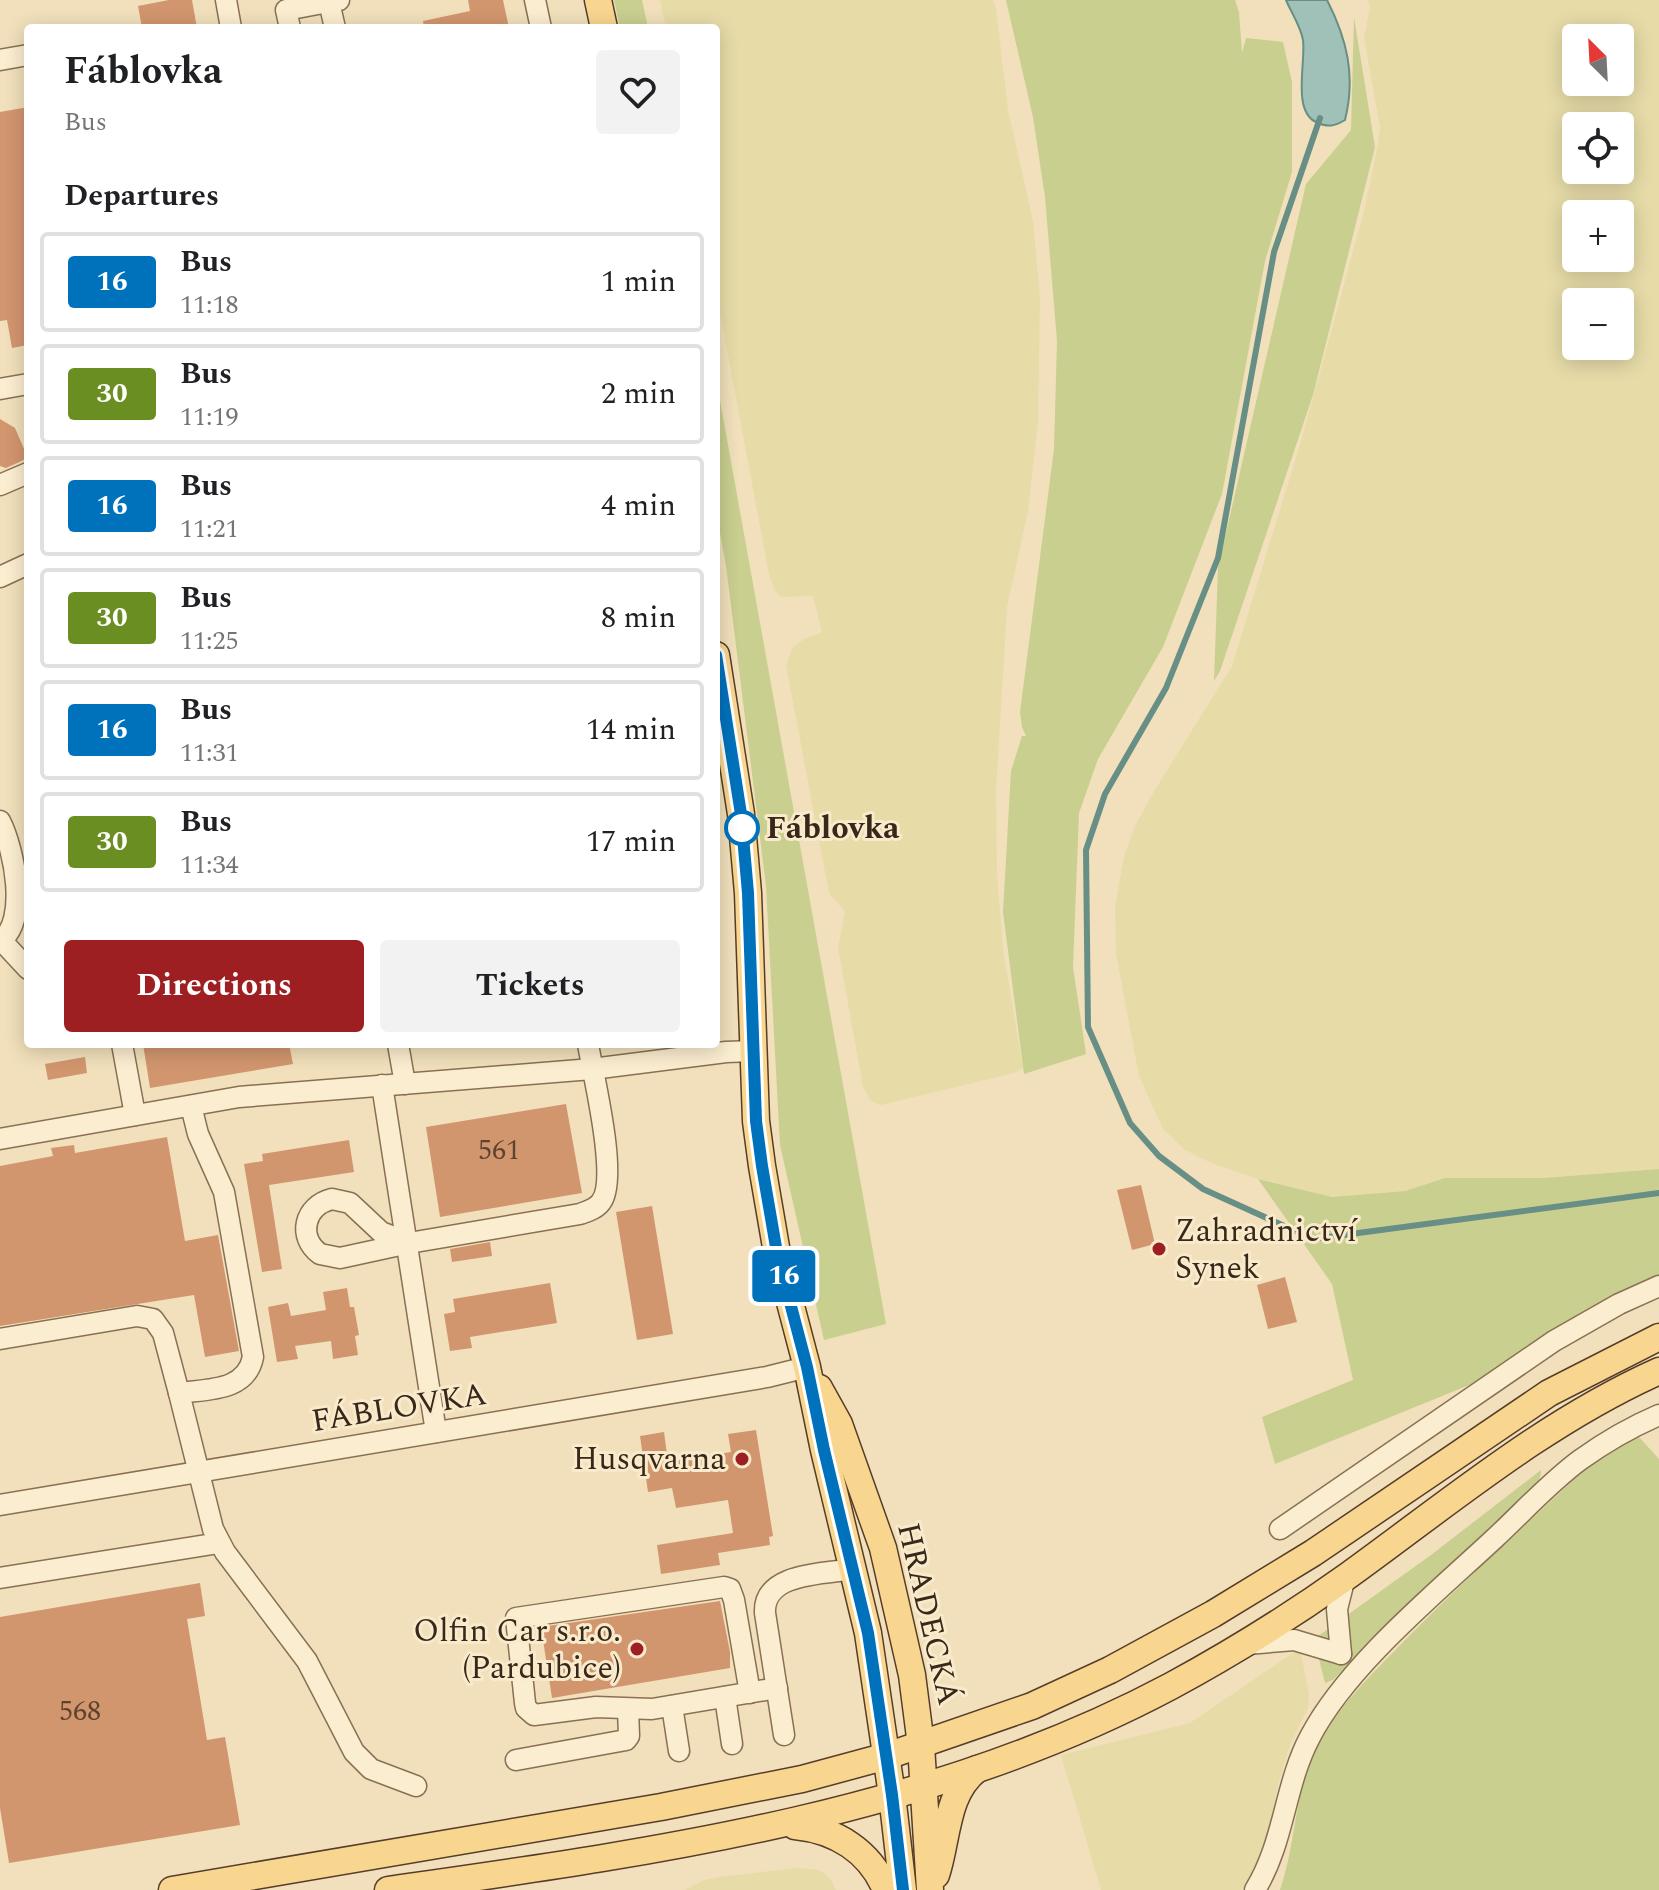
<!DOCTYPE html>
<meta charset="utf-8">
<style>
:root{--surface:#fff;--page:#f2f2f2;--text:#202124;--muted:#757577;--line:#e0e0e0;--accent:#9d1f22}
body{margin:0;font-family:Spectral,serif;background:var(--page);color:var(--text);height:100vh;display:flex;flex-direction:column;font-size:30px;white-space:nowrap}
*{box-sizing:border-box;margin:0}
p{font-size:26px;color:var(--muted)}
.icon{flex:none;width:44px;height:44px;fill:none;stroke:currentColor;stroke-width:2;stroke-linecap:round;stroke-linejoin:round}
.map{position:relative;flex:1;overflow:hidden}
.drawer{position:absolute;left:24px;top:24px;width:696px;height:1024px;display:flex;flex-direction:column;background:var(--surface);border-radius:8px;box-shadow:0 4px 20px #0003}
.drawer>*{flex:none}
.badge{padding:0 16px;border-radius:6px;font-size:28px;line-height:52px}
.needle{width:52px;rotate:336deg}
.fabs{position:absolute;left:1562px;top:24px;display:grid;gap:16px}
.fabs a{display:grid;place-items:center;width:72px;height:72px;border-radius:8px;background:var(--surface);box-shadow:0 4px 20px #0003;font-size:40px}
.map>.badge{position:absolute;translate:-50% -50%;box-shadow:0 0 0 4px #fff}
h2{padding:0 40px;font-size:30px;line-height:72px}
.round{display:grid;place-items:center;flex:none;width:84px;height:84px;border-radius:8px;background:var(--page)}
.summary{display:flex;align-items:center;justify-content:space-between;height:136px;padding:0 40px}
h1{font-size:38px;font-weight:700;line-height:60px}
.action{display:flex;gap:16px;margin-top:auto;padding:16px 40px}
.action a{flex:1;height:92px;border-radius:8px;background:var(--accent);color:#fff;font-size:32px;font-weight:700;line-height:92px;text-align:center}
.action a+a{background:var(--page);color:var(--text)}
ul{padding:0;list-style:none}
li{display:flex;align-items:center;gap:24px;height:100px;margin:0 16px 12px;padding:0 24px;border:4px solid var(--line);border-radius:8px}
li div{flex:1}
li b{display:block;font-size:30px}
li em{font-style:normal}
li .badge{min-width:88px;font-weight:700;text-align:center}
.map>svg:first-child{display:block}
.farmland{fill:#e7dca8;fill-rule:evenodd}
.green{fill:#c9cf8f}
.water{fill:#a0c1b7;stroke:#678f85;stroke-width:2}
.lines{fill:none;stroke-linecap:round;stroke-linejoin:round}
.stream{stroke:#678f85;stroke-width:6}
.building{fill:#d2966e}
.minor-casing{stroke:#897054;stroke-width:23}
.major-casing{stroke:#563d29;stroke-width:29}
.minor{stroke:#fbedcf;stroke-width:20}
.major{stroke:#f9d68f;stroke-width:26}
.line-casing{stroke:#fff;stroke-width:18}
.line{stroke:#0072bc;stroke-width:12}
.stop-dot{fill:#fff;stroke:#0072bc;stroke-width:4}
.poi-dot{fill:#9d1f22;stroke:#f8eacb;stroke-width:3}
.labels{text-anchor:middle;dominant-baseline:central;stroke-width:6;stroke-linejoin:round;paint-order:stroke}
.number-label{font-size:28px;fill:#5e442f}
.stop-label{font-size:32px;font-weight:bold;fill:#37281a;stroke:#f8eacb;text-anchor:start}
.poi-label{font-size:32px;fill:#37281a;stroke:#f8eacb;text-anchor:end}
.street-label{font-size:32px;fill:#37281a;stroke:#f8eacb}
</style>
<div class="map">
<svg width="1659" height="1890" viewBox="0 0 1659 1890">
<rect width="100%" height="100%" fill="#f1e0bb"/>
<!-- farmland -->
<g class="farmland">
<path d="M660,0h333l3,8 12,102 25,111 7,78 -2,122 -10,90 -21,96 -11,184 1,82 6,76 20,119 -9,5 -133,32 -11,-5 -7,-13 -25,-139 7,-36 -16,-19 -43,-228 7,-18 11,-8 18,-6 -9,-37 -32,1 -6,-6 -6,-17 -53,-283v-263h-50z"/>
<path d="M1368,0h291v1169l-116,9h-98l-40,13 -73,6 -74,-18 -47,-16 -26,-13 -22,-21 -24,-53 -23,-122 -1,-47 9,-50 10,-29 19,-35 79,-127 70,-228 62,-227 13,-62 3,-21 -16,-91 6,-29zM1576,38h44v44h-44zM1576,126h44v44h-44zM1576,214h44v44h-44zM1576,302h44v44h-44z"/>
<path d="M1300,1648l9,46 -1,14 -18,37 -12,40 -12,60 -15,33 -10,12h-140l-40,-135 129,-32z"/>
<path d="M798,1868l22,2 12,11 4,9h-151l19,-10 15,-3z"/>
</g>
<!-- green -->
<g class="green">
<path d="M614,0h28l6,28h-28z"/>
<path d="M1006,0h229l4,12 3,41 4,-15 37,4 9,40v90l-27,89 -43,233 -59,153 -65,112 -19,54 -6,154 13,87 -62,20 -21,-162 8,-141 11,-35h4l-4,-9 -2,-15 34,-263 3,-108 -12,-144 -12,-80z"/>
<path d="M1354,17l21,130 -62,248 -93,276 -6,10 4,-113 88,-384 45,-54z"/>
<path d="M716,378l170,946 -62,16 -44,-195 -14,-259 -40,-320 -10,-55z"/>
<path d="M1659,1169v127l-148,72 -236,96 -13,-47 91,-37 -21,-96 -74,-105 74,18 73,-6 40,-13h98z"/>
<path d="M1639,1437l20,22v431h-379c16,-46 14,-97 36,-141 21,-42 56,-75 88,-108 65,-66 135,-128 202,-192z"/>
<path d="M1541,1470c1,17 -26,35 -38,46 -58,53 -115,107 -170,164l-8,3 -11,-44 117,-84z"/>
</g>
<!-- water -->
<path class="water" d="M1286,0h41c20,39 29,76 18,120 -10,6 -17,8 -29,2 -24,-11 -10,-60 -13,-82 -2,-13 -12,-28 -17,-40z"/>
<g class="lines">
<!-- stream -->
<path class="stream" d="M1320,118l-46,134 -56,306 -52,130 -61,106 -19,56 2,177 42,96 29,33 44,33 110,50 346,-46"/>
</g>
<!-- building -->
<g class="building">
<path d="M169,0h23l5,28h-55l-4,-22z"/>
<path d="M468,0h35l6,28h-85l-1,-7 47,-10z"/>
<path d="M28,107v238l-16,3 -5,-28 -7,1v-209z"/>
<path d="M0,419l15,9 13,30 -22,10 -6,-2z"/>
<path d="M143,1044h146l4,20 -143,24z"/>
<path d="M85,1057l2,16 -39,7 -3,-16z"/>
<path d="M566,1104l16,89 -142,24 -14,-90z"/>
<path d="M167,1137l18,104 33,-6 21,116 -34,6 -11,-62 -194,31v-160l53,-10 -2,-8 23,-3 1,8z"/>
<path d="M349,1140l5,32 -85,13 13,84 -20,3 -18,-108 19,-3 -1,-7z"/>
<path d="M1141,1185l14,59 -23,6 -15,-60z"/>
<path d="M652,1206l21,128 -36,6 -21,-128z"/>
<path d="M490,1242l2,14 -40,6 -2,-13z"/>
<path d="M1285,1277l12,45 -29,7 -11,-44z"/>
<path d="M550,1283l7,40 -87,14 2,11 -22,3 -6,-37 11,-2 -2,-13z"/>
<path d="M347,1288l3,19h4l5,28 -4,1 3,19 -25,4 -2,-18 -36,5 3,13 -21,3 -9,-55 20,-4 3,13 35,-6 -3,-18z"/>
<path d="M756,1430l17,106 -4,1 1,8 -52,8 2,12 -59,9 -4,-29 76,-12 -5,-33 -52,8 -4,-20 -24,4 -8,-56 24,-4 4,30 63,-10 -3,-18z"/>
<path d="M200,1583l5,33 -18,3 20,121 18,-3 15,88 -231,38 -9,-55v-191z"/>
<path d="M720,1601l10,51v16l-178,30 -11,-71z"/>
</g>
<g class="lines">
<!-- minor casing -->
<g class="minor-casing">
<g id="minor">
<path d="M226,0l5,28"/>
<path d="M535,0l6,28"/>
<path d="M329,2l6,26"/>
<path d="M290,28l-4,-18 53,-10"/>
<path d="M0,60l28,-5"/>
<path d="M0,389l28,-5"/>
<path d="M0,485l28,-12"/>
<path d="M0,577l28,-13"/>
<path d="M0,821c14,27 29,101 0,120"/>
<path d="M1,940l27,29"/>
<path d="M122,1044l13,71"/>
<path d="M398,1044l7,40"/>
<path d="M382,1085l54,347"/>
<path d="M191,1106l7,28 26,58 29,165c-7,35 -46,32 -74,36l34,136 12,23 82,109 47,91 17,17 45,17"/>
<path d="M0,1139l239,-42 353,-28 134,-17 28,-1"/>
<path d="M332,1199l18,4 31,29 28,11 -69,15 -20,-4c-23,-17 -16,-48 12,-55z"/>
<path d="M409,1243l171,-29c8,-3 16,-5 21,-12 18,-23 -8,-127 -13,-158"/>
<path d="M0,1339l137,-23 16,3 10,14 16,60"/>
<path d="M0,1505l767,-128 40,-10"/>
<path d="M1280,1529l274,-188 65,-37 40,-18"/>
<path d="M0,1578l219,-35"/>
<path d="M1247,1644l47,-4 47,14"/>
<path d="M1341,1654l-4,-45 8,-32"/>
<path d="M750,1693l-16,-93 -4,-11 -6,-2 -208,31 9,85 1,5 8,7 62,-8 56,2 125,-21"/>
<path d="M725,1697l7,47"/>
<path d="M672,1706l7,45"/>
<path d="M784,1735l-19,-122c-2,-41 60,-39 89,-44"/>
<path d="M516,1760l110,-20 3,-4 -1,-27"/>
<path d="M1255,1890c30,-49 29,-104 55,-153 37,-71 126,-144 185,-199 28,-26 55,-56 85,-78 25,-18 51,-33 79,-45"/>
</g>
</g>
<!-- major casing -->
<g class="major-casing">
<g id="major">
<path d="M598,0l6,28"/>
<path d="M716,655l25,159 7,79 8,228 6,45 15,87 30,114 17,83 44,183 24,162 11,95"/>
<path d="M819,1388l20,36 44,124 29,127 9,70 9,145"/>
<path d="M795,1826c41,4 75,25 91,64"/>
<path d="M936,1875c12,-36 9,-81 41,-106"/>
<path d="M172,1890l489,-83 141,-28 85,-23 145,-50 78,-36 103,-56 100,-61 236,-160 110,-56"/>
<path d="M388,1890c267,-38 541,-75 783,-204 61,-33 122,-71 178,-111 101,-73 196,-153 310,-204"/>
</g>
</g>
<!-- minor -->
<use href="#minor" class="minor"/>
<!-- major -->
<use href="#major" class="major"/>
</g>
<g class="lines">
<!-- line casing -->
<g class="line-casing">
<path id="line" d="M716,655l25,159 7,79 8,228 6,45 15,87 30,114 17,83 44,183 24,162 11,95"/>
</g>
<!-- line -->
<use href="#line" class="line"/>
</g>
<!-- markers -->
<circle class="stop-dot" cx="742" cy="828" r="16"/>
<g class="poi-dot">
<circle cx="1159" cy="1249" r="8"/>
<circle cx="742" cy="1459" r="8"/>
<circle cx="637" cy="1649" r="8"/>
</g>
<g class="labels">
<!-- number labels -->
<g class="number-label">
<text x="499" y="1150">561</text>
<text x="80" y="1711">568</text>
</g>
<!-- stop labels -->
<g class="stop-label">
<text x="766" y="828">Fáblovka</text>
</g>
<!-- poi labels -->
<g class="poi-label">
<text x="1175" y="1231" text-anchor="start">Zahradnictví<tspan x="1175" dy="37">Synek</tspan></text>
<text x="726" y="1459">Husqvarna</text>
<text x="621" y="1631">Olfin Car s.r.o.<tspan x="621" dy="37">(Pardubice)</tspan></text>
</g>
<!-- street labels -->
<g class="street-label">
<text transform="translate(399 1408) rotate(-9)">FÁBLOVKA</text>
<text transform="translate(928 1614) rotate(77)">HRADECKÁ</text>
</g>
</g>
</svg>
<div class="fabs">
<a><svg class="needle" viewBox="-14 -14 28 28"><path d="M0-13l5 13h-10z" fill="#e53935"/><path d="M0 13l5-13h-10z" fill="#757577"/></svg></a>
<a><svg class="icon" aria-label="locate" viewBox="0 0 24 24"><circle cx="12" cy="12" r="6"/><path d="M12 2v4M12 18v4M2 12h4M18 12h4"/></svg></a>
<a>+</a>
<a>−</a>
</div>
<b class="badge" style="left:784px;top:1276px;background:#0072bc;color:#fff">16</b>
<section class="drawer">
<div class="summary"><div><h1>Fáblovka</h1><p>Bus</p></div><a class="round"><svg class="icon" aria-label="heart" viewBox="0 0 24 24"><path d="M12 20l-8-8c-3-5 5-10 8-4 3-6 11-1 8 4z"/></svg></a></div>
<h2>Departures</h2>
<ul>
<li><span class="badge" style="background:#0072bc;color:#fff">16</span><div><b>Bus</b><p>11:18</p></div><em>1 min</em></li>
<li><span class="badge" style="background:#6b8e23;color:#fff">30</span><div><b>Bus</b><p>11:19</p></div><em>2 min</em></li>
<li><span class="badge" style="background:#0072bc;color:#fff">16</span><div><b>Bus</b><p>11:21</p></div><em>4 min</em></li>
<li><span class="badge" style="background:#6b8e23;color:#fff">30</span><div><b>Bus</b><p>11:25</p></div><em>8 min</em></li>
<li><span class="badge" style="background:#0072bc;color:#fff">16</span><div><b>Bus</b><p>11:31</p></div><em>14 min</em></li>
<li><span class="badge" style="background:#6b8e23;color:#fff">30</span><div><b>Bus</b><p>11:34</p></div><em>17 min</em></li>
</ul>
<div class="action"><a>Directions</a><a>Tickets</a></div>
</section>
</div>
